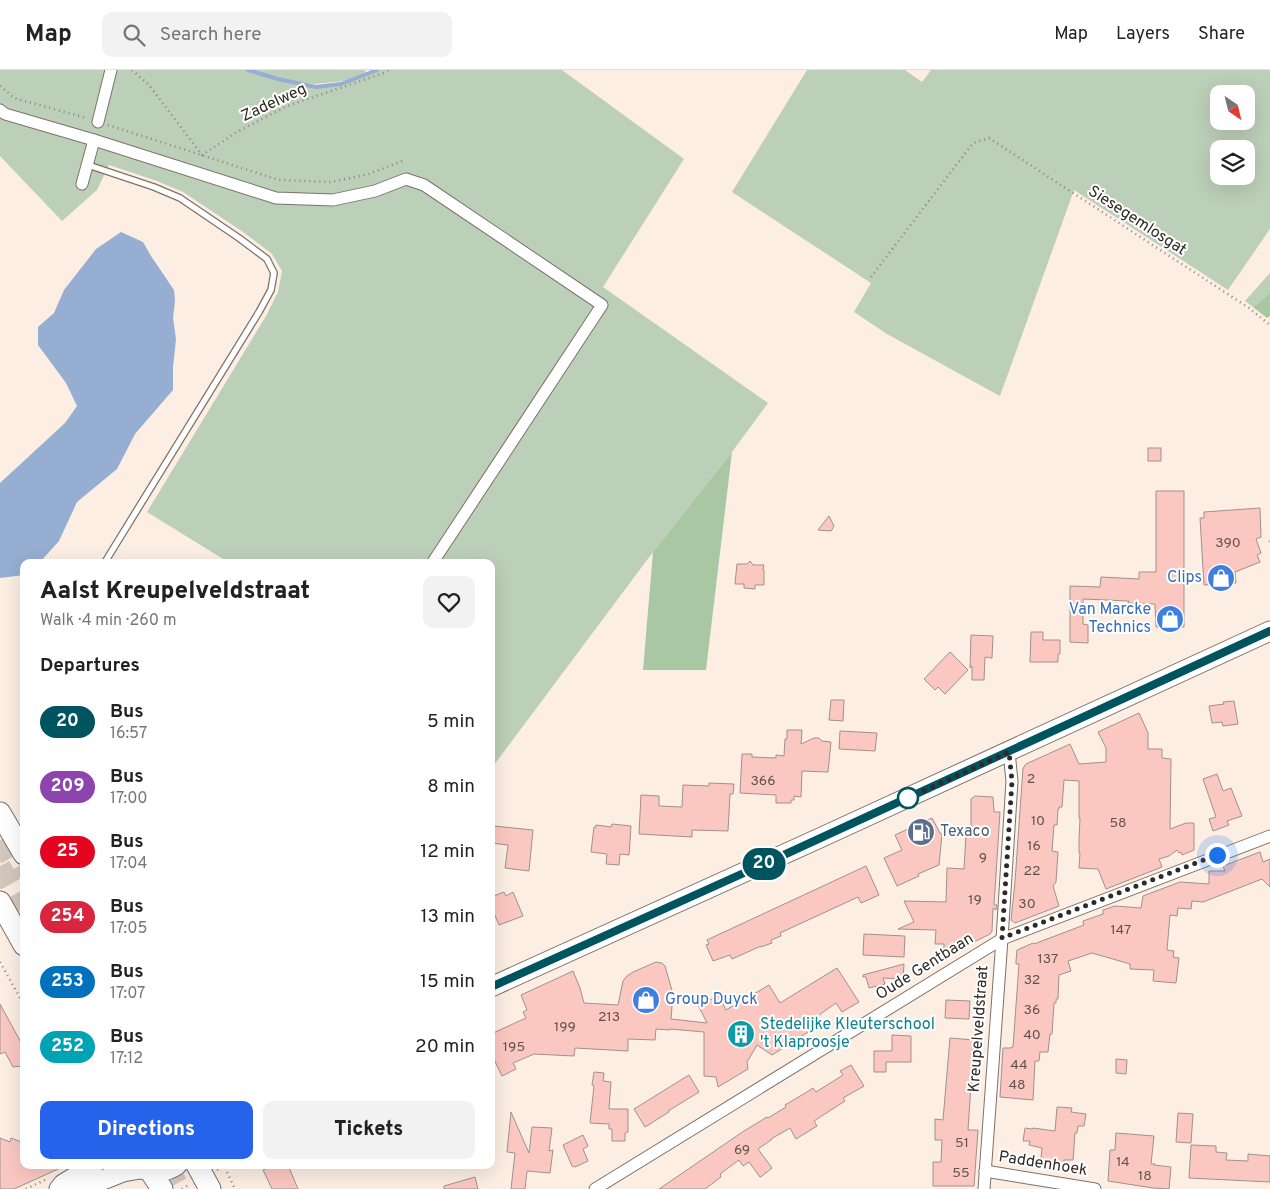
<!DOCTYPE html>
<meta charset="utf-8">
<style>
:root{--surface:#fff;--page:#f2f2f2;--text:#222;--muted:#767676;--line:#e0e0e0;--accent:#2563eb}
body{margin:0;font-family:Overpass,sans-serif;background:var(--page);color:var(--text);height:100vh;display:flex;flex-direction:column;font-size:19px;white-space:nowrap}
*{box-sizing:border-box;margin:0}
p{font-size:16px;color:var(--muted)}
.icon{flex:none;width:28px;height:28px;fill:none;stroke:currentColor;stroke-width:2;stroke-linecap:round;stroke-linejoin:round}
.map{position:relative;flex:1;overflow:hidden}
.side{position:absolute;left:20px;top:489px;width:475px;height:610px;display:flex;flex-direction:column;background:var(--surface);border-radius:10px;box-shadow:0 5px 20px #0002}
.side>*{flex:none}
.badge{padding:0 10px;border-radius:16px;font-size:18px;line-height:32px}
.needle{width:32px;rotate:145deg}
.tools{position:absolute;left:1210px;top:15px;display:grid;gap:10px}
.tools a{display:grid;place-items:center;width:45px;height:45px;border-radius:10px;background:var(--surface);box-shadow:0 5px 20px #0002;font-size:25px}
.you{position:absolute;width:25px;height:25px;margin:-12px;border:4px solid #fff;border-radius:50%;background:#1a73e8;box-shadow:0 0 0 8px #1a73e833}
.map>.badge{position:absolute;translate:-50% -50%;box-shadow:0 0 0 2px #fff}
h2{padding:0 20px;font-size:19px;line-height:45px}
.round{display:grid;place-items:center;flex:none;width:52px;height:52px;border-radius:10px;background:var(--page)}
.head{display:flex;align-items:center;justify-content:space-between;height:85px;padding:0 20px}
h1{font-size:24px;font-weight:800;line-height:38px}
.cta{display:flex;gap:10px;margin-top:auto;padding:10px 20px}
.cta a{flex:1;height:58px;border-radius:10px;background:var(--accent);color:#fff;font-size:20px;font-weight:800;line-height:58px;text-align:center}
.cta a+a{background:var(--page);color:var(--text)}
ul{padding:0;list-style:none}
li{display:flex;align-items:center;gap:15px;height:65px;padding:0 20px}
li div{flex:1}
li b{display:block;font-size:19px}
li em{font-style:normal}
li .badge{min-width:55px;font-weight:700;text-align:center}
header{display:flex;align-items:center;gap:30px;box-sizing:border-box;height:70px;padding:0 25px;background:var(--surface);border-bottom:1px solid var(--line)}
header strong{font-size:24px}
nav{display:flex;gap:28px;margin-inline-start:auto;font-size:18px}
.search{width:350px;height:45px;background:var(--page);display:flex;align-items:center;gap:12px;box-sizing:border-box;padding:0 18px;border-radius:10px;color:var(--muted);font-size:19px}
.map>svg:first-child{display:block}
.green{fill:#bccfb8;fill-rule:evenodd}
.forest{fill:#a9c7a3}
.water{fill:#96aed2}
.lines{fill:none;stroke-linecap:round;stroke-linejoin:round}
.stream{stroke:#96aed2;stroke-width:4}
.building{fill:#fbc8c1;stroke:#a1908e}
.highway-tunnel{stroke:#d3c7bd;stroke-width:21;stroke-dasharray:21 11;stroke-linecap:butt}
.lane-casing{stroke:#7e7268;stroke-width:8}
.street-casing{stroke:#7e7268;stroke-width:13}
.primary-casing{stroke:#7e7268;stroke-width:21}
.highway-casing{stroke:#7e7268;stroke-width:23}
.path{stroke:#8f857e;stroke-width:2.5;stroke-dasharray:1 4;stroke-linecap:butt}
.lane{stroke:#fff;stroke-width:5.5}
.street{stroke:#fff;stroke-width:11}
.primary{stroke:#fff;stroke-width:19}
.highway{stroke:#fff;stroke-width:21}
.line-casing{stroke:#fff;stroke-width:11}
.line{stroke:#005460;stroke-width:8}
.walk{stroke:#2f2a26;stroke-width:5;stroke-dasharray:0 9}
.stop-dot{fill:#fff;stroke:#005460;stroke-width:2.5}
.labels{text-anchor:middle;dominant-baseline:central;stroke-width:4;stroke-linejoin:round;paint-order:stroke}
.number-label{font-size:14px;fill:#62524d}
.street-label{font-size:16px;fill:#2f2a26;stroke:#fff}
.shop-label{font-size:16px;fill:#366cbe;stroke:#fff;text-anchor:end}
.service-label{font-size:16px;fill:#4e5e75;stroke:#fff;text-anchor:start}
.culture-label{font-size:16px;fill:#0d838f;stroke:#fff;text-anchor:start}
</style>
<header>
<strong>Map</strong>
<div class="search"><svg class="icon" aria-label="search" viewBox="0 0 24 24"><circle cx="10" cy="10" r="6"/><path d="M15 15l6 6"/></svg>Search here</div>
<nav><a>Map</a><a>Layers</a><a>Share</a></nav>
</header>
<div class="map">
<svg width="1270" height="1119" viewBox="0 0 1270 1119">
<rect width="100%" height="100%" fill="#fceee3"/>
<!-- green -->
<g class="green">
<path d="M0,0h248l32,10 -25,-10h109l4,4 9,-4h185l122,89 -81,128 165,116 -36,49 -79,100 -162,217v-207h-263l-81,-50 119,-196 12,-24 4,-21 -10,-17 -29,-22 -60,-40 -26,-11 -48,-16 -12,25 -35,31 -62,-65zM356,8c-24,11 -49,9 -73,2l32,4 28,-3z"/>
<path d="M807,0h98l17,12 9,-12h339v159l-42,61 -154,-100 -74,206 -113,-62 -33,-22 17,-29 -139,-91zM1219,24h27v27h-27zM1219,79h27v27h-27z"/>
<path d="M1270,203v20l-17,14 -8,-6z"/>
</g>
<!-- forest -->
<g class="forest">
<path d="M1270,223v23l-3,2 -14,-11z"/>
<path d="M732,382l-26,218h-63l10,-118z"/>
</g>
<!-- water -->
<path class="water" d="M121,162l22,10 8,14 23,34 1,11 -2,17 3,21 -3,28v23l-38,44 -18,35 -40,33 -18,39 -19,21h-16v13l-24,3v-95l65,-60 12,-17 -11,-23 -28,-38v-18l16,-14 10,-23 32,-41z"/>
<g class="lines">
<!-- stream -->
<path class="stream" d="M248,0l30,9 38,8 25,-3 26,-10 10,-4"/>
</g>
<!-- building -->
<g class="building">
<rect x="1148" y="378" width="13" height="13"/>
<path d="M1156,421h28v136h-28l-1,-23 -27,-1 1,-2 -46,-2v25l5,1v18l-18,-1v-56l30,1 1,-10 38,2v-7h17z"/>
<path d="M1260,438l1,29 -5,2 5,14 -4,2 3,7 -25,10 1,11 -32,2 -4,-67h4v-6z"/>
<path d="M829,446l5,10 -3,5 -13,-1z"/>
<path d="M750,491l3,4h11l-1,5h1v15h-9v4l-11,-1v-4h-9l2,-20h10z"/>
<path d="M1031,562h12v8h17v14h-2v8h-28z"/>
<path d="M971,565l22,1 -1,22 -7,-1 -1,23h-12v-14l-2,2z"/>
<path d="M950,582l18,18 -23,24 -7,-7 -3,3 -11,-11z"/>
<path d="M831,630h13l-1,21 -14,-1z"/>
<path d="M1234,631l4,23 -15,2 -1,-4 -10,1 -3,-17 15,-2 -1,-2z"/>
<path d="M1139,643l9,20v16h14v9l9,1 -1,70 16,-6h8v27l-12,5 -1,-3 -2,1 -2,-3 -8,6 -10,3 3,8 -56,22 -8,-20 -19,-1 1,-15h-1v-13l1,-22h-1v-37l-15,-1 -2,27h-3v2h-1l-1,16h-3l-2,26 6,1 -2,30 -3,4 6,20 -44,17 -4,-3 4,-38 8,-114 1,-1 2,-3 44,-20 9,20 27,-2v-14l-8,-16z"/>
<path d="M787,660h15l-1,14 13,-6h5l3,3 9,1 -3,30 -26,-1 -1,26 -7,-1v4h-3v3h-15v-8l-36,-2 2,-39h10v3l24,1v-3l8,1 1,-17h2z"/>
<path d="M840,661l37,2 -2,18 -36,-2z"/>
<path d="M1217,704l6,17 8,-3 11,28 -15,5 2,4 -16,6 -4,-12 7,-2 -13,-38z"/>
<path d="M709,713l25,1 -1,10h-3l-2,37 -36,-1v7l-53,-3 2,-39 18,1v10l23,1 1,-22 26,1z"/>
<path d="M975,726l18,1 1,15h6l-6,93h3l-1,5 -3,-2 -1,23 -2,3 -46,23v-13h-9l1,-14 -38,-1 16,-7 -10,-21 42,1 1,-34 17,1 2,-34h1l1,-8h3v-28z"/>
<path d="M932,748l8,15 2,1 -3,31 -21,9 1,2 -22,10 -13,-28 18,-8 -7,-15z"/>
<path d="M612,754l19,2 -2,29 -9,-1 -1,11 -13,-1 1,-10 -16,-2 3,-25h2v-2l15,2z"/>
<path d="M494,756l39,4 -4,41 -24,-3 3,-23 -17,-2z"/>
<path d="M1260,782l3,10 7,-3v28l-8,-8 -59,23 -11,-1 -1,8 -13,-1 -1,8 -7,-1 -3,35 7,1 -1,6 6,1 -3,25 -23,-2 1,-11 -24,-1v-5l-38,-11 -24,8 3,10 -12,4 -1,24h-2v4h-2l-2,31h-2l-2,18h-8l-1,9h-4l-2,39 -33,-3 3,-49h8l1,-1h1l6,-83h-3v-3l1,-11 16,-7 1,1 50,-19 -1,-4 20,-7v-4l12,-4 26,2 2,-12 37,-14 29,2v-13h16l-2,-5z"/>
<path d="M866,796l13,29 -18,8 -3,-6 -78,36 1,3 -10,4 1,3 -11,4v-1l-29,13 -2,-4 -17,6 -7,-16 3,-1 -2,-4z"/>
<path d="M504,822l2,4 7,-4 10,24 -24,9 -8,-19v-9z"/>
<path d="M864,864l41,2 -1,21 -41,-2z"/>
<path d="M656,892l6,1 3,3 8,28 -2,25 36,4 -9,-18 21,-9 7,14 13,-8v1l30,-18 11,18 57,-35 22,34 -17,10 -6,-9 -24,17 4,7 -44,28 -15,-10 -10,17 1,7 -30,18 -2,-10 -12,-1v-44l-34,-3v1l-14,-1 -1,11 -27,-1v12l-53,-3 -1,8 -40,-2 -21,9 3,6 -14,7 -11,-23v-19l35,-16 -3,-6 4,-2 -6,-15 52,-24 7,17 4,15 34,2 5,-24 4,-5 6,-4z"/>
<path d="M904,894l-1,15 -20,-1 2,6 -16,4 -3,-11h-3v-2z"/>
<path d="M946,930l24,1 -1,18 -24,-1z"/>
<path d="M0,934l24,44v14l-2,4 -9,1 -8,-15 -5,2z"/>
<path d="M892,965l19,1v26h-25v10h-12v-21h18z"/>
<path d="M950,968l24,2 -6,90h10l-4,56h-41v-24h8l1,-22h-7v-21l8,1z"/>
<path d="M1116,989l11,1 -1,14 -10,-1z"/>
<path d="M851,995l13,21 -21,12 2,3 -31,20 3,5 -21,13 -6,-11 -19,11v1l-13,9 14,19 -10,8 -2,1 -11,-15 -6,4 -4,-6 -19,14 1,3 -16,12h-46l85,-58 23,-14 1,1 18,-11 -1,-2 22,-13 6,-4 3,4 27,-17 -3,-4z"/>
<path d="M594,1002l10,1 -1,8 8,1 -2,27h19v23l-3,1v8h-13v-12h-3v-5l-19,-1 4,-37 -2,-1z"/>
<path d="M689,1005l10,17 -31,19 1,1 -24,15 -11,-18z"/>
<path d="M1057,1037l15,1 -1,4 15,2 -2,12h-6l-1,7h-2l-2,27h-9l-1,11 -23,-3 2,-20 -13,-3 1,-4h-7l2,-13 7,1 1,-1 22,3z"/>
<path d="M511,1042l18,41 3,-26 20,1 -3,23 4,-1 -3,23 -23,-2 -2,18h-14l4,-36 -8,-1z"/>
<path d="M1178,1043l15,1 -2,29 -15,-1z"/>
<path d="M1116,1063l38,3 -3,28h4l-1,1 17,2 -2,22 -16,-1 -45,-7 2,-31h5z"/>
<path d="M583,1065l5,11 -5,3 5,12 -13,6 -3,-1 -9,-21z"/>
<path d="M0,1068l10,4 1,-4 13,5v22h43l-53,24h-14z"/>
<path d="M1191,1075l25,1v6l11,1 -1,7 22,1v-7l22,2v26l-81,-4z"/>
<path d="M275,1095h13l10,24h-26l-9,-19z"/>
<path d="M475,1107l3,12h-34v-3z"/>
</g>
<g class="lines">
<!-- highway-tunnel -->
<g class="highway-tunnel">
<path d="M0,770l21,37"/>
<path d="M0,796l24,43"/>
<path d="M167,1095l13,24"/>
</g>
<!-- lane casing -->
<g class="lane-casing">
<path id="lane" d="M88,95l66,22 26,11 59,40 28,21 7,14 -3,17 -12,22 -154,250"/>
</g>
<!-- street casing -->
<g class="street-casing">
<g id="street">
<path d="M0,40l5,4 89,26 182,58 57,2 42,-9 31,-12 18,6 178,120 -169,257"/>
<path d="M98,52l13,-52"/>
<path d="M82,114l12,-44"/>
<path d="M985,1101l110,18"/>
<path d="M595,1119l407,-250 268,-103"/>
<path d="M984,1119l18,-250 10,-158 -3,-29"/>
</g>
</g>
<!-- primary casing -->
<g class="primary-casing">
<g id="primary">
<path d="M491,917l331,-150 448,-206"/>
<path d="M139,1098c12,5 27,5 38,-3"/>
<path d="M59,1119l4,-5 31,-19"/>
<path d="M80,1119l43,-17 17,-3"/>
</g>
</g>
<!-- highway casing -->
<g class="highway-casing">
<g id="highway">
<path d="M0,743l24,41"/>
<path d="M0,832l24,43"/>
<path d="M197,1095l13,24"/>
<path d="M151,1102l11,17"/>
</g>
</g>
<!-- path -->
<g class="path">
<path d="M132,0l17,15 53,70 35,-23 50,-26 97,-33 4,-3"/>
<path d="M0,16l14,12 72,20"/>
<path d="M108,55l171,55 52,2 38,-8 36,-14"/>
<path d="M871,207l102,-134 16,-5 260,170 21,17"/>
<path d="M1270,471v5"/>
<path d="M0,892l24,43"/>
<path d="M217,1100l7,-4 11,23"/>
<path d="M26,1119l19,-9"/>
<path d="M182,1119l8,-5"/>
</g>
<!-- lane -->
<use href="#lane" class="lane"/>
<!-- street -->
<use href="#street" class="street"/>
<!-- primary -->
<use href="#primary" class="primary"/>
<!-- highway -->
<use href="#highway" class="highway"/>
</g>
<g class="lines">
<!-- line casing -->
<g class="line-casing">
<path id="line" d="M491,917l297,-134 482,-222"/>
</g>
<!-- line -->
<use href="#line" class="line"/>
<!-- walk -->
<path class="walk" d="M908,728l101,-46 3,29 -10,157 215,-83"/>
</g>
<!-- icons -->
<defs>
<g id="shop-disc" transform="scale(1.4375)"><circle r="9.5" fill="#3f7fe0" stroke="#fff"/><path d="M-5-2.5h2.3a2.7 3.5 0 0 1 5.4 0H5L5.5 6h-11ZM-1.5-2.5h3a1.5 2.3 0 0 0-3 0Z" fill="#fff"/></g>
<g id="fuel-disc" transform="scale(1.4375)"><circle r="9.5" fill="#5c6f8a" stroke="#fff"/><path d="M-5.5-6h7V0h2V4h1.3V-2.5L3-4.5l.8-.8L6-3V5H2.5V1h-1V6h-7ZM-4.2-4.7v3.2H.2V-4.7Z" fill="#fff"/></g>
<g id="building-disc" transform="scale(1.4375)"><circle r="9.5" fill="#0f9aa8" stroke="#fff"/><path d="M-4-6H4V6H1V3H-1V6H-4ZM-2.5-4.3h1.7v1.8h-1.7ZM.8-4.3h1.7v1.8H.8ZM-2.5-1h1.7V.8h-1.7ZM.8-1h1.7V.8H.8Z" fill="#fff"/></g>
</defs>
<g fill-rule="evenodd">
<use href="#shop-disc" x="1221" y="508"/>
<use href="#shop-disc" x="1170" y="549"/>
<use href="#fuel-disc" x="921" y="762"/>
<use href="#shop-disc" x="646" y="930"/>
<use href="#building-disc" x="741" y="964"/>
</g>
<!-- markers -->
<circle class="stop-dot" cx="908" cy="728" r="10"/>
<g class="labels">
<!-- number labels -->
<g class="number-label">
<text x="1228" y="473">390</text>
<text x="1031" y="709">2</text>
<text x="763" y="711">366</text>
<text x="1038" y="751">10</text>
<text x="1118" y="753">58</text>
<text x="1034" y="776">16</text>
<text x="983" y="788">9</text>
<text x="1032" y="801">22</text>
<text x="975" y="830">19</text>
<text x="1027" y="834">30</text>
<text x="1121" y="860">147</text>
<text x="1048" y="889">137</text>
<text x="1032" y="910">32</text>
<text x="1032" y="940">36</text>
<text x="609" y="947">213</text>
<text x="565" y="957">199</text>
<text x="1032" y="965">40</text>
<text x="514" y="977">195</text>
<text x="1019" y="995">44</text>
<text x="1017" y="1015">48</text>
<text x="962" y="1073">51</text>
<text x="742" y="1080">69</text>
<text x="1123" y="1092">14</text>
<text x="961" y="1103">55</text>
<text x="1145" y="1106">18</text>
</g>
<!-- street labels -->
<g class="street-label">
<text transform="translate(274 33) rotate(-25)">Zadelweg</text>
<text transform="translate(1137 151) rotate(33)">Siesegemlosgat</text>
<text transform="translate(925 897) rotate(-32)">Oude Gentbaan</text>
<text transform="translate(979 959) rotate(-86)">Kreupelveldstraat</text>
<text transform="translate(1043 1094) rotate(9)">Paddenhoek</text>
</g>
<!-- shop labels -->
<g class="shop-label">
<text x="1202" y="508">Clips</text>
<text x="1151" y="540">Van Marcke<tspan x="1151" dy="18">Technics</tspan></text>
<text x="665" y="930" text-anchor="start">Group Duyck</text>
</g>
<!-- service labels -->
<g class="service-label">
<text x="940" y="762">Texaco</text>
</g>
<!-- culture labels -->
<g class="culture-label">
<text x="760" y="955">Stedelijke Kleuterschool<tspan x="760" dy="18">'t Klaproosje</tspan></text>
</g>
</g>
</svg>
<div class="tools">
<a><svg class="needle" viewBox="-14 -14 28 28"><path d="M0-13l5 13h-10z" fill="#e53935"/><path d="M0 13l5-13h-10z" fill="#767676"/></svg></a>
<a><svg class="icon" aria-label="layers" viewBox="0 0 24 24"><path d="M12 4l9 5-9 5-9-5zM3 14l9 5 9-5"/></svg></a>
</div>
<div class="you" style="left:1217px;top:785px"></div>
<b class="badge" style="left:764px;top:794px;background:#005460;color:#fff">20</b>
<section class="side">
<div class="head"><div><h1>Aalst Kreupelveldstraat</h1><p>Walk · 4 min · 260 m</p></div><a class="round"><svg class="icon" aria-label="heart" viewBox="0 0 24 24"><path d="M12 20l-8-8c-3-5 5-10 8-4 3-6 11-1 8 4z"/></svg></a></div>
<h2>Departures</h2>
<ul>
<li><span class="badge" style="background:#005460;color:#fff">20</span><div><b>Bus</b><p>16:57</p></div><em>5 min</em></li>
<li><span class="badge" style="background:#8e44ad;color:#fff">209</span><div><b>Bus</b><p>17:00</p></div><em>8 min</em></li>
<li><span class="badge" style="background:#e40521;color:#fff">25</span><div><b>Bus</b><p>17:04</p></div><em>12 min</em></li>
<li><span class="badge" style="background:#d7263d;color:#fff">254</span><div><b>Bus</b><p>17:05</p></div><em>13 min</em></li>
<li><span class="badge" style="background:#0072bc;color:#fff">253</span><div><b>Bus</b><p>17:07</p></div><em>15 min</em></li>
<li><span class="badge" style="background:#00a3b4;color:#fff">252</span><div><b>Bus</b><p>17:12</p></div><em>20 min</em></li>
</ul>
<div class="cta"><a>Directions</a><a>Tickets</a></div>
</section>
</div>
